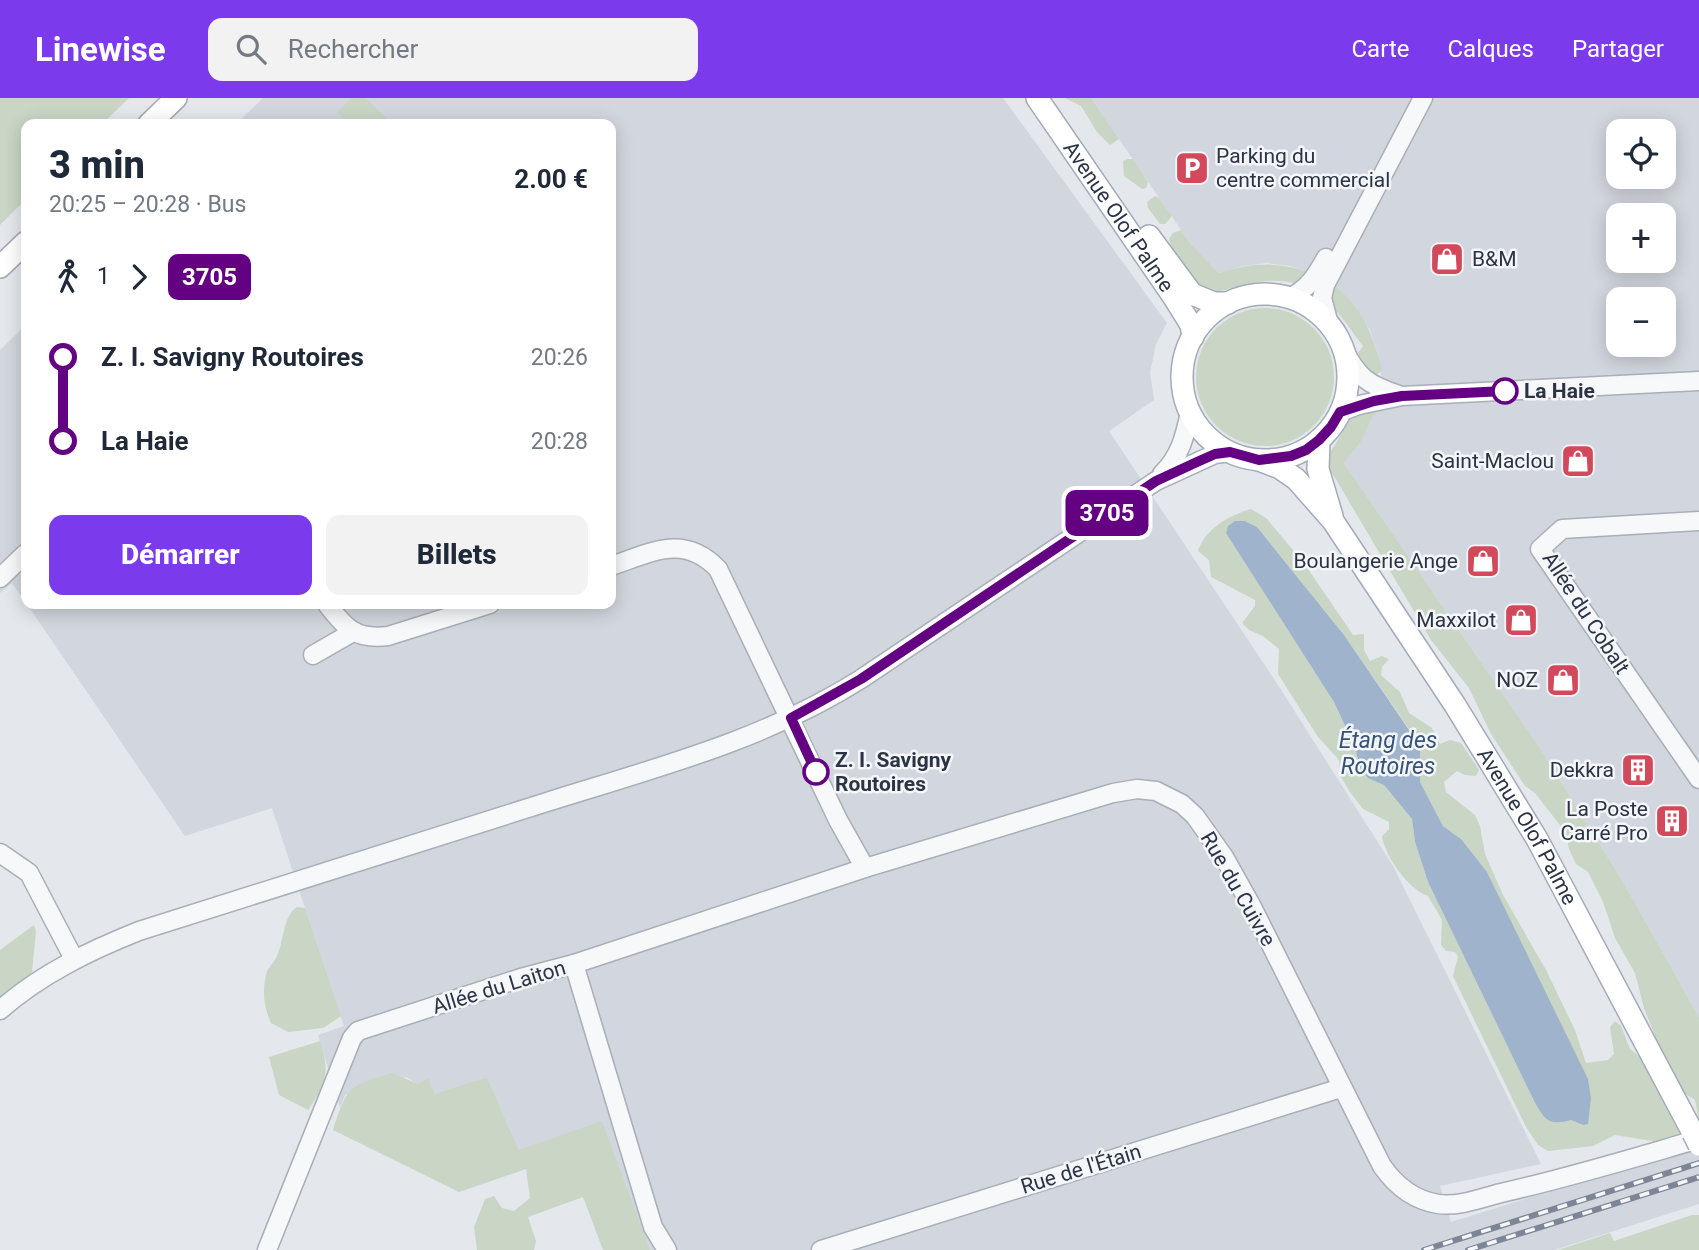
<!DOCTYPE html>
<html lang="fr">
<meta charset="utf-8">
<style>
:root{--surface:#fff;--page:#f2f2f3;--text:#1f2937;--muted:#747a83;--accent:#7c3aed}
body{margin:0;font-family:Roboto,sans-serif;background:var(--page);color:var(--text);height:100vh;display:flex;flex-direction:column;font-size:26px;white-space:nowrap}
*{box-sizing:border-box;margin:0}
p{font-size:23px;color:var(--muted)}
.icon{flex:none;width:38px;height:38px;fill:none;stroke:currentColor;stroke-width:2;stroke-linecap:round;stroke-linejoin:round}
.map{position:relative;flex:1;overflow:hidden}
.details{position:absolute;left:21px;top:21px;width:595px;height:490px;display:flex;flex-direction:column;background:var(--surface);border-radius:14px;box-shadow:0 4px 18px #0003}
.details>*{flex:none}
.badge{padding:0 14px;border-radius:10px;font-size:24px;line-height:46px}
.controls{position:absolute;left:1606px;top:21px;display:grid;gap:14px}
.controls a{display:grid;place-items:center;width:70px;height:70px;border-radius:14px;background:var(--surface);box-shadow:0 4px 18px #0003;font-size:35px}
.map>.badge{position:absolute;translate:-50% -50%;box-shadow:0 0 0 4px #fff}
.legs{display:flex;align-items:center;gap:10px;height:77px;padding:0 28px;font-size:23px}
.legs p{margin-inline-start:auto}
.overview{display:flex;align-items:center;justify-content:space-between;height:119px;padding:0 28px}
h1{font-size:38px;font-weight:800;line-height:52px}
.primary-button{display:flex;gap:14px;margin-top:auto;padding:14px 28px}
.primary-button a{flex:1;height:80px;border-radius:14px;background:var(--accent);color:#fff;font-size:28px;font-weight:800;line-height:80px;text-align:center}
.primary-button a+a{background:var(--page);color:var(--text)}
ul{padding:0 28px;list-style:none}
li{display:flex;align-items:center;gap:24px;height:84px;font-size:26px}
li i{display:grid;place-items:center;width:10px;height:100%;margin:0 9px;background:currentColor}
li i::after{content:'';width:18px;height:18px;margin:-9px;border:5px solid;border-radius:50%;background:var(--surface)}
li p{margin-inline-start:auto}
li:first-child i{background:linear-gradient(#0000 50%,currentColor 0)}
li:last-child i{background:linear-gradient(currentColor 50%,#0000 0)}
header{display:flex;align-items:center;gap:42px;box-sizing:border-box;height:98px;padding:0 35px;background:var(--accent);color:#fff}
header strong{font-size:33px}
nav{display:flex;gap:38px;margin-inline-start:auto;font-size:24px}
.search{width:490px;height:63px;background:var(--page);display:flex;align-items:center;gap:18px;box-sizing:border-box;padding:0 24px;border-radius:14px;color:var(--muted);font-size:26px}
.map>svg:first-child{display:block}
.built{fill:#d2d6de;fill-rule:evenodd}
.green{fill:#c9d6c5;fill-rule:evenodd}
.water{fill:#9fb4cc}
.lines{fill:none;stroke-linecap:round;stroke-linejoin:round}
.minor-casing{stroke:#a9aeb7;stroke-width:21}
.major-casing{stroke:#a3abb8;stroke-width:24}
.minor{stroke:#f7f8fa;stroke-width:18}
.major{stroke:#fff;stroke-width:21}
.rail-casing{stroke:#7d8696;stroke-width:6}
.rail{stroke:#f4f6f9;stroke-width:3.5;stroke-dasharray:10;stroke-linecap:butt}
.major-bridge-casing{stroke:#a3abb8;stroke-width:24;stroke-linecap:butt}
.major-bridge{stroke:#fff;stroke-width:21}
.line-1-casing{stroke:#fff;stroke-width:16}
.line-1{stroke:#640082;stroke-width:10}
.stop-1-dot{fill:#fff;stroke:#640082;stroke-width:3.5}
.labels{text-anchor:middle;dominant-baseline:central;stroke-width:5;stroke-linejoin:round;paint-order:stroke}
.poi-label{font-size:21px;fill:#2b3445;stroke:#f4f6f9;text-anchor:end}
.street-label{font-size:21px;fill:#2b3445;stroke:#f4f6f9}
.stop-label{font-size:21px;font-weight:bold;fill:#2b3445;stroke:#f4f6f9;text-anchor:start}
.water-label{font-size:23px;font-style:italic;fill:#34527a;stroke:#f4f6f9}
</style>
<header>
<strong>Linewise</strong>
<div class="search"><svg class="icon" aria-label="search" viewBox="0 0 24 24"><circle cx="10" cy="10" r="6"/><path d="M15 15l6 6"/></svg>Rechercher</div>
<nav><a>Carte</a><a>Calques</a><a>Partager</a></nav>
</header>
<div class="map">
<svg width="1699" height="1152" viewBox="0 0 1699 1152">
<rect width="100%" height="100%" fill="#e4e7ec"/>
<!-- built -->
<g class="built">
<path d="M263,0h740l164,225 -11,21 -6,29 4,27 -45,31 167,251 117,184 148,298 -101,22 11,36 248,-77v59l-145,46h-904l-12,-30 -119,-70 -32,-73 -53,17 -28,-17 -61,18 -5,13 -22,-73 26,-9 -72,-218 -87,28 -158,-232h584v-480h-375z"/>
<path d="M1091,0h608v919l-77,-137 -82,-132 -196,-285 17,-21 21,-61 -5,-30 -7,-21 -15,-24 -20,-19 -24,-14 -21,-7 -23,-3 -24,3 -24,7 -29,-30zM1619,33h45v46h-45zM1619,117h45v46h-45zM1619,201h45v46h-45z"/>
<path d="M26,227v278l-14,-20 -12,10v-243z"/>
</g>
<!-- green -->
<g class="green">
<path d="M0,0h129l-27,26h-76v75l-26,26z"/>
<path d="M351,0h15l26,26h-43l-12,-12z"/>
<path d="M1065,0h26l28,41 -9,6 -13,-13 -16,-26z"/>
<path d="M1128,61h5l15,23 -2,6 -4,1 -18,-13 -1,-15z"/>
<path d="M1155,98l4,2 13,18 -7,8h-5l-12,-16 -1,-6z"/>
<path d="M1181,132l9,13 29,30c31,-10 58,-12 89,-1l-10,12c-38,-10 -58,5 -93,10 -16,-17 -30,-32 -36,-55l4,-6z"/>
<path d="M1329,185c32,19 45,53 53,88l-9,6 -14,-14 -1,-10 5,-7c-9,-11 -24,-35 -34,-42z"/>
<circle cx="1265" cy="279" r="69"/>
<path d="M1357,310h19l-15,34 -17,21 196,285 82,132 77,137v105l-4,-22 -11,-7 -13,-17 -27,-68 -9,-35 -20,-35 -12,-36 -15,-30 -12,-8 -7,-15 -3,-16 -31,-40 -10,-7 -34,-52 -22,-46 -38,-48 -106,-179z"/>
<path d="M1251,411l15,9 38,45 49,72 11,-1v16l6,11 12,-5 7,3 -7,8 -1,8 19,17 9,21 23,15 8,16 10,-4 11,3 18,27 -3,6 -11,-1 -8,-4 -13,11 2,10 29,23 5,11 5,28 18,41 43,75 29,60 11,33 22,-3 6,-6 -4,-27 5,-6 6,5 9,23 10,8 48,81 -17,6 -56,-9 -22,11 -45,5 -10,-6 -12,-18 -73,-151 5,-19 -3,-5 -9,-1 -5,-6 1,-25 -14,-24c-19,-6 -44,-41 -46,-60l7,-7v-7l-26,-13 -13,-17 -9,-15 -2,-17 -21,-23 -40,-63 1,-25 -16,-13 -14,-6 -7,-7 13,-17v-6l-44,-23 -2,-17 -11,-9c8,-23 30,-35 53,-42zM1245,423l12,6 87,108 76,110v37l23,44 18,13 126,240 -4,46 -49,-24 -106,-219 -13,-40 -3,-23 -28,-34 -25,-19 -3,-16 -22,-48z"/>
<path d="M297,809l8,1 36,108 -18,12 -35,4 -17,-9c-7,-15 -9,-31 -5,-48 1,-7 8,-12 11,-19 7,-15 6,-40 20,-49z"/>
<path d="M34,827l2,6 -4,41 -32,28v-50z"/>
<path d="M320,943c10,33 7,41 -12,69l-29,-15 -10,-38z"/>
<path d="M392,975l26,11 10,-6 6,16 53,-17 32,73 83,-29 48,129h-47l-20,-53 -55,20 8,24 -2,9h-57l-3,-23 11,-28 9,-3 8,12 12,3 16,-13 -4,-29 -67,23 -126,-62c14,-43 15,-44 59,-57z"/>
<path d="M1692,1117h7v35h-141l52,-17 4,8z"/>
</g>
<!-- water -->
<path class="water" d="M1235,423h10l12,6 87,108 76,111v36l23,44 18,13 26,33 101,207 3,19 -3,26 -5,1 -12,-5c-23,6 -26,0 -37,-19l-106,-219 -13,-40 -3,-23 -28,-34 -16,-7 -9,-12 -3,-16 -22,-48 -108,-169 2,-7z"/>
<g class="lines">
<!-- minor casing -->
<g class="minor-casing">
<g id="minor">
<path d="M1289,200c19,-9 27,-22 37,-40"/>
<path d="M1329,226l-7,-26 3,-13 98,-187"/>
<path d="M1343,250c14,29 25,37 56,47"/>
<path d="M1340,314l19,-7 43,-9 297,-15"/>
<path d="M1162,376c18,-17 23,-38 28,-62"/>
<path d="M1699,423l-137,8 -22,20 159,230"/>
<path d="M611,468c40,-13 72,-33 107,3l120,251 27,48"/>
<path d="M0,480l26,-25"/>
<path d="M327,506c18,24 29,36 61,32l102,-32"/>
<path d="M313,557l40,-23"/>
<path d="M0,755l29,20 45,86"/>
<path d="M574,866l79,263 14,23"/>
<path d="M0,912c41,-36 89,-59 139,-79 136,-43 272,-86 408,-129 108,-34 218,-62 314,-123l295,-198 59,-27 15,-2"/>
<path d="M267,1152l85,-212 6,-7 163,-53 53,-14 291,-96 248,-75 24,-4 19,2 26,13 13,12 29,41 28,50 130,259c14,20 31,34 56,38 20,3 44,-6 63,-11 67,-15 132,-35 198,-54"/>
<path d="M821,1152l520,-162"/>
</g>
</g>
<!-- major casing -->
<g class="major-casing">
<g id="major">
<path id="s1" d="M1037,0l136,198 18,29 2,12"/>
<path d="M149,26l27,-26"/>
<path d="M1149,138l43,58 22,9h14"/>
<path d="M0,169l26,-25"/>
<circle cx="1265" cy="279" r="83"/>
<path d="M1319,342l-1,29 14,47"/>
<path id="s2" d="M1259,362l21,8 16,11 37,42 122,184 82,134 156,294"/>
</g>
</g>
<!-- minor -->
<use href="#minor" class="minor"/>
<!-- major -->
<use href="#major" class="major"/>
<!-- rail casing -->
<g class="rail-casing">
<g id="rail">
<path d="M1424,1152l275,-87"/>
<path d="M1468,1152l231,-73"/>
</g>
</g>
<!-- rail -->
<use href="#rail" class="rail"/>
<!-- major-bridge casing -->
<g class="major-bridge-casing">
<path id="major-bridge" d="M1693,1035l6,12"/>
</g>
<!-- major-bridge -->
<use href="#major-bridge" class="major-bridge"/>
</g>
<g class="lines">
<!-- line-1 casing -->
<g class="line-1-casing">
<path id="line-1" d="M816,674l-25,-54 70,-39 295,-198 41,-19 18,-8 15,-2 29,8 32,-4 15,-6 13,-10 12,-13 9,-15 34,-11 28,-5 103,-5"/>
</g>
<!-- line-1 -->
<use href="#line-1" class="line-1"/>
</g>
<!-- icons -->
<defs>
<g id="parking-square" transform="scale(1.75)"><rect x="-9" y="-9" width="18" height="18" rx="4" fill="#d1495b" stroke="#f4f6f9"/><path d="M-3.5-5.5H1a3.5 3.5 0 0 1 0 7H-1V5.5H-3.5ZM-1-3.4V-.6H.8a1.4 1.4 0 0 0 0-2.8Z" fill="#fff"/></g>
<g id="shop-square" transform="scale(1.75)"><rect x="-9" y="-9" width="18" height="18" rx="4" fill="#d1495b" stroke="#f4f6f9"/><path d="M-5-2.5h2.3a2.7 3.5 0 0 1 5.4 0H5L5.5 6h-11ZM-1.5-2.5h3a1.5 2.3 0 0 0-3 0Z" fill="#fff"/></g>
<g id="building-square" transform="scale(1.75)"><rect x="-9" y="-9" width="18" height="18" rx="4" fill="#d1495b" stroke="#f4f6f9"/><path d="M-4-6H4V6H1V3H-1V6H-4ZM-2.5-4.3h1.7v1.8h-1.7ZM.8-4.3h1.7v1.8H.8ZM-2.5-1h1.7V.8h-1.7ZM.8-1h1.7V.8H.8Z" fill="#fff"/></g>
</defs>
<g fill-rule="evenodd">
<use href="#parking-square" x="1192" y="70"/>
<use href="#shop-square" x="1447" y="161"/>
<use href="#shop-square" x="1578" y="363"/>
<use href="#shop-square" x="1483" y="463"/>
<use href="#shop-square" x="1521" y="522"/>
<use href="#shop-square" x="1563" y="582"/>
<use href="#building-square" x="1638" y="672"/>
<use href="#building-square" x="1672" y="723"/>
</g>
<!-- markers -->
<g class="stop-1-dot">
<circle cx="1505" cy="293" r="12"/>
<circle cx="816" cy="674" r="12"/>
</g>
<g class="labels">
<!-- poi labels -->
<g class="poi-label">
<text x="1216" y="58" text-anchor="start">Parking du<tspan x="1216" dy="24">centre commercial</tspan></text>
<text x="1472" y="161" text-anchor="start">B&amp;M</text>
<text x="1554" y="363">Saint-Maclou</text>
<text x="1458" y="463">Boulangerie Ange</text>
<text x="1496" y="522">Maxxilot</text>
<text x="1538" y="582">NOZ</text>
<text x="1614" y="672">Dekkra</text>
<text x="1648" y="711">La Poste<tspan x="1648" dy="24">Carré Pro</tspan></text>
</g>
<!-- street labels -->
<g class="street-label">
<text stroke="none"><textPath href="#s1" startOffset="144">Avenue Olof Palme</textPath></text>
<text transform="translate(1586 515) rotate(57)">Allée du Cobalt</text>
<text stroke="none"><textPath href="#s2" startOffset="460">Avenue Olof Palme</textPath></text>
<text transform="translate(1238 791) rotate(60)">Rue du Cuivre</text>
<text transform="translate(499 889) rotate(-17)">Allée du Laiton</text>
<text transform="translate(1081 1071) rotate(-17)">Rue de l'Étain</text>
</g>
<!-- stop labels -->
<g class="stop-label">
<text x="1524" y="293">La Haie</text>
<text x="835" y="662">Z. I. Savigny<tspan x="835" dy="24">Routoires</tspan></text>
</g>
<!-- water labels -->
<g class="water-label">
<text x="1388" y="642">Étang des<tspan x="1388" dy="26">Routoires</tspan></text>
</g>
</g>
</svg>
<div class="controls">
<a><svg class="icon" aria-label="locate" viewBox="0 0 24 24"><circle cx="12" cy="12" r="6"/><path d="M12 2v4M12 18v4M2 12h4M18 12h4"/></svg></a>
<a>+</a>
<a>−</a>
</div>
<b class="badge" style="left:1107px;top:415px;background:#640082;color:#fff">3705</b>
<section class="details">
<div class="overview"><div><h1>3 min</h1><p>20:25 – 20:28 · Bus</p></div><b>2.00 €</b></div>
<div class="legs"><svg class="icon" aria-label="walk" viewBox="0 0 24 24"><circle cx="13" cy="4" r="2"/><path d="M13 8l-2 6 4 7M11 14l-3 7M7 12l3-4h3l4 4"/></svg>1<svg class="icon" aria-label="forward" viewBox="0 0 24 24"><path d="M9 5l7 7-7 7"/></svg><b class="badge" style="background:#640082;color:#fff">3705</b></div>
<ul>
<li><i style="color:#640082"></i><b>Z. I. Savigny Routoires</b><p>20:26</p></li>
<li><i style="color:#640082"></i><b>La Haie</b><p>20:28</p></li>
</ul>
<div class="primary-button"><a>Démarrer</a><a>Billets</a></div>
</section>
</div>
